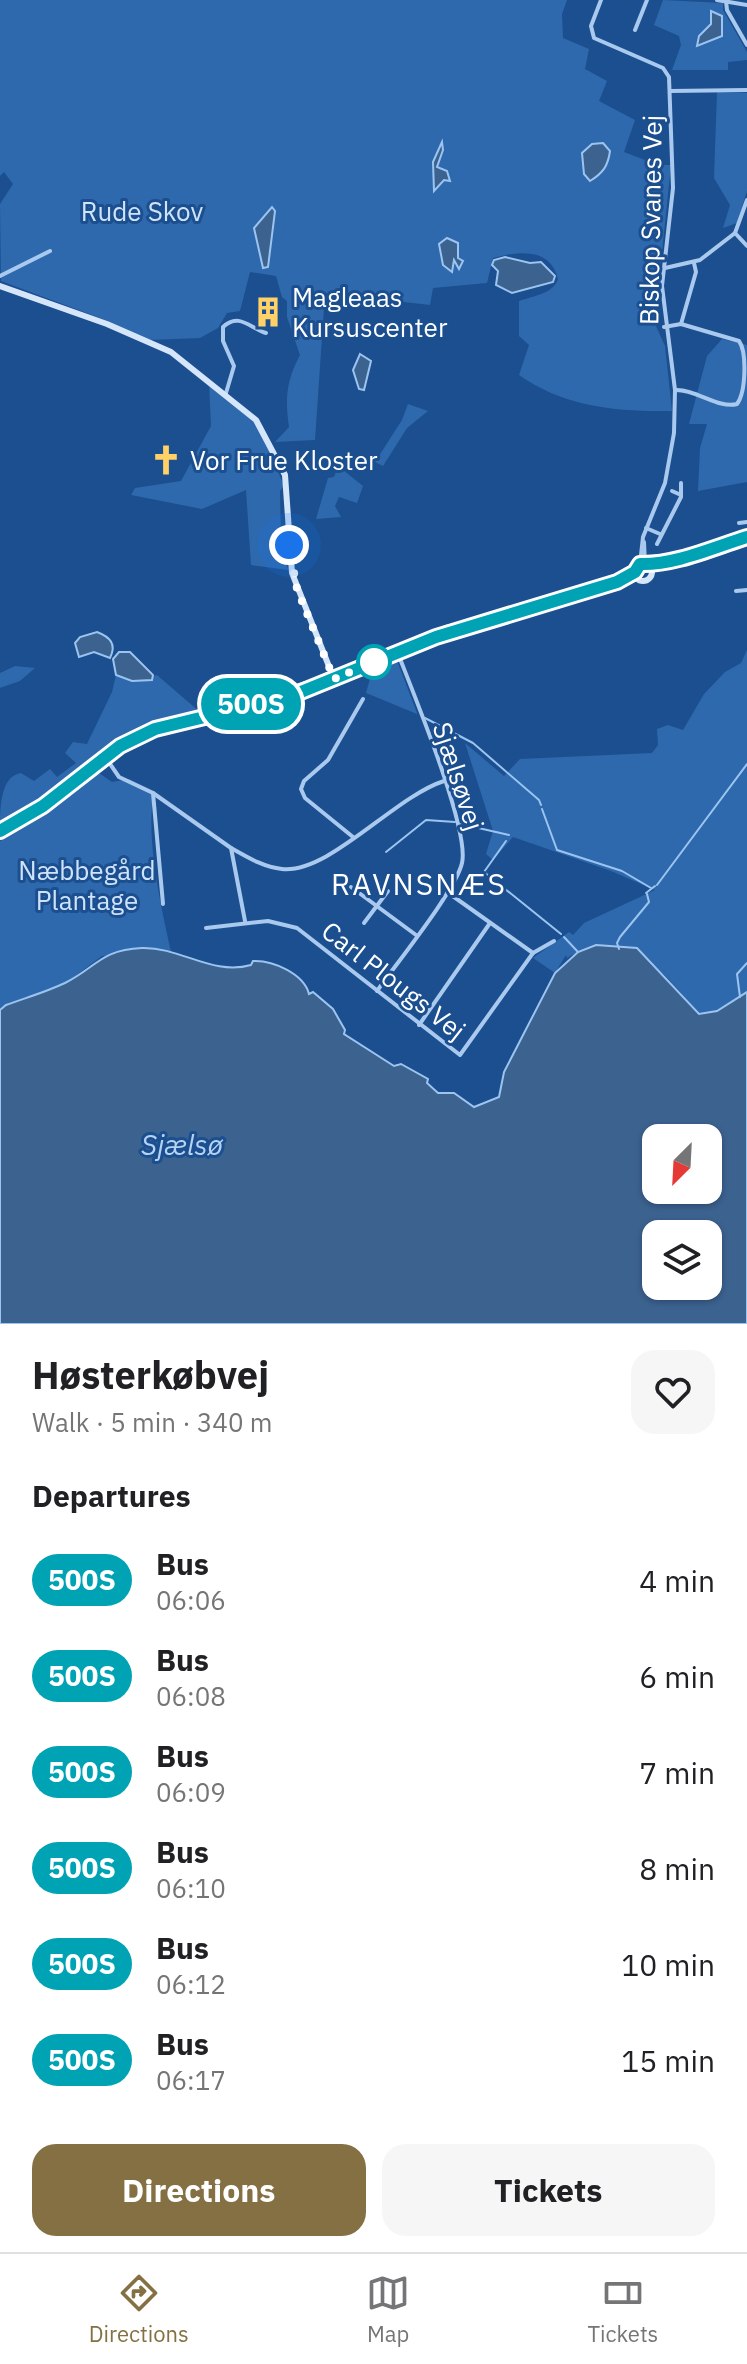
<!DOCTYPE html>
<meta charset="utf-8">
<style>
:root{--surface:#fff;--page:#f6f6f6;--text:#202124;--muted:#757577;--line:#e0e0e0;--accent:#847042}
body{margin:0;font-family:"IBM Plex Sans",sans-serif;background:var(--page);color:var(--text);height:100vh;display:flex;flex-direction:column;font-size:30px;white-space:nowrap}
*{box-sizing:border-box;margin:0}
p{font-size:26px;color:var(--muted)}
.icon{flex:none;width:44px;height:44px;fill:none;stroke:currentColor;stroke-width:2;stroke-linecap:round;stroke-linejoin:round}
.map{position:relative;height:1324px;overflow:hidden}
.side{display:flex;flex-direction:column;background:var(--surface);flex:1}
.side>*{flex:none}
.badge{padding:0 16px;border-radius:26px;font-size:28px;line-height:52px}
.needle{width:52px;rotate:204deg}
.buttons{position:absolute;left:642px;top:1124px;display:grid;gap:16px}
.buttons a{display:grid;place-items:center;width:80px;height:80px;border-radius:16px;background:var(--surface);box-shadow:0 2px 6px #0004;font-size:40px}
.you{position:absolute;width:40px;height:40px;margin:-20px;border:6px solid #fff;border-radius:50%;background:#1a73e8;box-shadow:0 0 0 12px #1a73e833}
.map>.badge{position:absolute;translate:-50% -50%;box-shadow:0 0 0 4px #fff}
h2{padding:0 32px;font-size:30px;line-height:72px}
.round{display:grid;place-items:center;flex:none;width:84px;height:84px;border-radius:24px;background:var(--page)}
.summary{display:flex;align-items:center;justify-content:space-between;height:136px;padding:0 32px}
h1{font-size:38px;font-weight:700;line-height:60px}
.cta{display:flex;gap:16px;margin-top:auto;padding:16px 32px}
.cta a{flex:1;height:92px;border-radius:24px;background:var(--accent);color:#fff;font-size:32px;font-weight:700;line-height:92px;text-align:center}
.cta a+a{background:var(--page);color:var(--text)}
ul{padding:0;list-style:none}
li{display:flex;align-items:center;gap:24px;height:96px;padding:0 32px}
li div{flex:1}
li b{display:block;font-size:30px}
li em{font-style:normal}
li .badge{min-width:88px;font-weight:700;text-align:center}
.tab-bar{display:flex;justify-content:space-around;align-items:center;height:112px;border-top:2px solid var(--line);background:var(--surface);font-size:22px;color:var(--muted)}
.tab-bar a{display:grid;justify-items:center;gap:4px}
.tab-bar .current{color:var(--accent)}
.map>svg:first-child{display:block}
.green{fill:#2e69ad}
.water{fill:#3c6290;stroke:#9cc4f0;stroke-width:2;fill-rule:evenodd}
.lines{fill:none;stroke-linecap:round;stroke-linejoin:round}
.stream{stroke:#9cc4f0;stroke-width:2}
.street{stroke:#a9c9ee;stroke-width:4}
.secondary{stroke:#d6e6fa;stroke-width:6}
.line-casing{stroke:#fff;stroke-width:18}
.line{stroke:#00a3b4;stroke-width:12}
.walk{stroke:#fff;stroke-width:8;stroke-dasharray:0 14.4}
.stop-dot{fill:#fff;stroke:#00a3b4;stroke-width:4}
.labels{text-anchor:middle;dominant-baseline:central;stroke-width:6;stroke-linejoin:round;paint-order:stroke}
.park-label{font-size:26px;fill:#cfe3fa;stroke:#1b4f8f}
.street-label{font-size:26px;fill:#fff;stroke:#1b4f8f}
.poi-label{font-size:26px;fill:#fff;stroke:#1b4f8f;text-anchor:start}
.water-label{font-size:28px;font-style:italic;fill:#b5d3f5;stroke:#1b4f8f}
.quarter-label{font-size:30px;letter-spacing:2px;fill:#fff;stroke:#1b4f8f}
</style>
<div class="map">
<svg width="747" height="1324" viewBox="0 0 747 1324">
<rect width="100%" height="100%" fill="#1b4f8f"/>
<!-- green -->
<g class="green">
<path d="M0,0h567l-5,14 1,24 26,11 -4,20 22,12 -8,20 36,19 -11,32 34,13h13l-10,97 -1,57 -3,-2 -1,9 9,20 7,65c-54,1 -108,-4 -153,-36l10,-30 -10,-9v-35c14,-5 34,-7 39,-22 -8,-32 -39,-28 -65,-21l-6,25 -54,5 -3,17 -105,-12 -10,147 -40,2 14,-15c-4,-28 -3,-46 11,-72l-13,-38v-16l-5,-4 -6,-21 -26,-4 -10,39 -13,2 -9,15 -18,10 -52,2 -40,-19 -107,-40 -1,-77 13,-20 -9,-12 -4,4z"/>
<path d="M663,0l60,3v7l24,42v8l-19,2v8h-56l9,-25 -2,-9 -25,-11z"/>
<path d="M717,92l30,1v98l-10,32 -14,5 7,-23 -16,-27z"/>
<path d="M722,339l25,6v137l-49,9 2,-43 7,-24h-18l18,-68z"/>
<path d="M209,383l50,42 25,61 -4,5 1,53 7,26 -37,-5 -5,-75 -44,19 -71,-14 4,-7 46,-7 30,-55z"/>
<path d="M408,404l20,7 -21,17 -24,38 -8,-4 27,-42z"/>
<path d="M338,466l25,20 -6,17 -18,-6 -4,9 6,11 -25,2 12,-41 6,-1z"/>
<path d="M747,650v342l-30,19 -18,3c-37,-43 -72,-92 -132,-56l-1,-3 -11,18 -22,-15 36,-26 4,3 11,-12 71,-33 -44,-19 -98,-34 -20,23 -7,-6 7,-23 -28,-88 39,33 16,-17 132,-6 6,-8 -1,-16 11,-4 15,5 21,-36 21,-22 16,-9z"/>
<path d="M396,658l21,55v1l-51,-21 7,-25z"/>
<path d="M15,666l20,2 -15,13 -20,7v-15z"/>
<path d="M116,675l22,6 19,-6 44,38 -75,25 -126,91c0,-20 0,-53 21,-56l13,8 16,-12 7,8 19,-14 -11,-10 8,-11 14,2 25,-52z"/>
<path d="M96,771l16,11 17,-3 25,12c-9,48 7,114 17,161l-13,-3 -56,7 -35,26 -67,28v-169l50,-32z"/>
</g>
<!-- water -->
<g class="water">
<path d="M711,11l11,5v20l-25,10 2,-10 12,-12z"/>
<path d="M442,142l1,8 -6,17 10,4 3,10 -6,-1 -10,11 -1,-29z"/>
<path d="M603,143l7,8c-2,15 -7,22 -20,30l-6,-7 -2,-21 10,-9z"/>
<path d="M272,207l3,4 -7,56 -5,1 -9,-40z"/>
<path d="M447,238l11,5v15l5,3 -4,8 -5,-9 -2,12 -9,-7 -4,-21z"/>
<path d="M505,257l25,6 11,-1 14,14 -2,6 -41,11 -16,-8 2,-14 -6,-6 2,-5z"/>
<path d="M360,354l11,7 -7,29 -5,-1 -6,-19z"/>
<path d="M97,632c13,5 20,12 13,26l-16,-6 -15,5 -4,-14 5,-6z"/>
<path d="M119,652h11l23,23 -1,5 -20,1 -16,-6 -3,-16z"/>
<path d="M596,945l41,3 62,66 18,-3 30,-19v332h-747v-314l6,-5c19,-7 40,-13 59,-22 32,-16 35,-33 77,-35 39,-1 70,28 109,17l2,-4c20,-1 51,13 56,33l4,-2 20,17 12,21 -1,4 50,32 7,-2 27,15 -1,4 11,10h16l20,14 25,-10 5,-25 51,-99 23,-21zM708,1138v52h-52v-52zM708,1234v52h-52v-52z"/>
</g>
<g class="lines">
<!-- stream -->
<g class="stream">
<path d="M425,718l48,25 66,57 2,5"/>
<path d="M542,809l15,41 65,21 29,17"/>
<path d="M461,824l48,11"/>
<path d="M506,841l-22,31 77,62"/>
<path d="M386,852l40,-32 29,2"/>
<path d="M657,885l90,-121"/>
<path d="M646,893l9,-7"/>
<path d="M564,937l14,15"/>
<path d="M619,949l-2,-6 3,-6 29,-35 -2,-8"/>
<path d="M740,997l-3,-23 10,-11"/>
</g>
<!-- street -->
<g class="street">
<path d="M601,0l-10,26 3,12 69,30 6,9 4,111 -11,98 13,104 -1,43 -9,50 -22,54 -3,27"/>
<path d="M717,0l30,5"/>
<path d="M726,1l1,9 20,35"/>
<path d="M635,30l12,-30"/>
<path d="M670,91l77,-1"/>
<path d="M735,233l12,13"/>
<path d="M665,268l35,-8 35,-27 12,-33"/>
<path d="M0,276l50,-25"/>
<path d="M681,324l15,-52 -2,-9"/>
<path d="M664,327l17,-3 58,17c8,11 7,51 -2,63 -19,5 -41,-15 -62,-14"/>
<path d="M226,393l8,-27 -11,-25v-14c16,-15 27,1 43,6"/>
<path d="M672,491l9,4"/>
<path d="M739,523l8,-1"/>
<path d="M646,528l14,6"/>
<path d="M644,542l1,22"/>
<path d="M657,544l24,-47v-14"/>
<path d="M736,591l11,-1"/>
<path d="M106,758l13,19 34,16 78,55 14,73"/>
<path d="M153,793l10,111"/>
<path d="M353,837l-48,-39 -4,-9 3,-8 24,-21 35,-61"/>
<path d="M231,848c16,9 32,19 51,21 47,5 112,-72 162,-88"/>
<path d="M351,887l65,48"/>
<path d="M447,892l86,61"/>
<path d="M364,923l24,-32"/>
<path d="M206,928l62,-7 29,7 163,127 73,-102 21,-12"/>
<path d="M377,991c19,-27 79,-101 85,-128 8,-34 -50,-173 -65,-212"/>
<path d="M419,1025l71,-102"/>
</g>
<!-- secondary -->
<g class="secondary">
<path d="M0,286l107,38 64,28 85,68 29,55 7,98 42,106"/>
<circle cx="643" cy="572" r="9"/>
<path d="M650,567l97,-30"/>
<path d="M508,616l128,-39"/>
<path d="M267,702l49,-15 100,-43 66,-20"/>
<path d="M0,831l43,-25 77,-60 35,-17 158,-47 133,-54 63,-13"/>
</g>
</g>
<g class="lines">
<!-- line casing -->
<g class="line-casing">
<path id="line" d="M0,831l43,-25 77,-60 35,-17 136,-33 145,-59 181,-55 18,-10 5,-8c35,1 72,-16 107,-27"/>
</g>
<!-- line -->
<use href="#line" class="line"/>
<!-- walk -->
<path class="walk" d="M289,545l8,44 37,90 40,-17"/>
</g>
<!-- icons -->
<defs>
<g id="building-bare" transform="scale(2.4)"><path d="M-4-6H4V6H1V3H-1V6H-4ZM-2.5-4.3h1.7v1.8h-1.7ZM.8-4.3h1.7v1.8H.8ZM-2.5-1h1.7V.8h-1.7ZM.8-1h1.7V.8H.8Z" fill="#ffd166" stroke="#1b4f8f" stroke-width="2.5" paint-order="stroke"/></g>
<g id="church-bare" transform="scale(2.4)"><path d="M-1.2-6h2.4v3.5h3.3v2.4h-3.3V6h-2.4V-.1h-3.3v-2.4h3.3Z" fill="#ffd166" stroke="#1b4f8f" stroke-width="2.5" paint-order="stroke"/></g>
</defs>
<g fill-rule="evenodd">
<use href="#building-bare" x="268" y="312"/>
<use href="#church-bare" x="166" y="460"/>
</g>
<!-- markers -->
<circle class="stop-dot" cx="374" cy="662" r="16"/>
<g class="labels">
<!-- park labels -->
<g class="park-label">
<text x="142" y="211">Rude Skov</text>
<text x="87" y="870">Næbbegård<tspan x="87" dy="30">Plantage</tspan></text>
</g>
<!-- street labels -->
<g class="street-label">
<text transform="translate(650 220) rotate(-89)">Biskop Svanes Vej</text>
<text transform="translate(459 776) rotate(72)">Sjælsøvej</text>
<text transform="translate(394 980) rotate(38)">Carl Plougs Vej</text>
</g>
<!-- poi labels -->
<g class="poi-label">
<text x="292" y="297">Magleaas<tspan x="292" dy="30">Kursuscenter</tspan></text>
<text x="190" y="460">Vor Frue Kloster</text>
</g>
<!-- water labels -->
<g class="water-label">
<text x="182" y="1144">Sjælsø</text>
</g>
<!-- quarter labels -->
<g class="quarter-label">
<text x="419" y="883">RAVNSNÆS</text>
</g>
</g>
</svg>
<div class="buttons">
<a><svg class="needle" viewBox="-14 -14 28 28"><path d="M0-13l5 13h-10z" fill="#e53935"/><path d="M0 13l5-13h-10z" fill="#757577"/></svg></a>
<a><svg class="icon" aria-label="layers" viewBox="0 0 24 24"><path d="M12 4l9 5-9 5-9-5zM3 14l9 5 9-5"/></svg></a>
</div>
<div class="you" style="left:289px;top:545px"></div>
<b class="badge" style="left:251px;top:704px;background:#00a3b4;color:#fff">500S</b>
</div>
<section class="side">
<div class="summary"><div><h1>Høsterkøbvej</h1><p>Walk · 5 min · 340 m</p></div><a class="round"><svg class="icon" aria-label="heart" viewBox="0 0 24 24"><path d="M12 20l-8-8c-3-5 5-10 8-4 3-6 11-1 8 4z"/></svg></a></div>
<h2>Departures</h2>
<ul>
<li><span class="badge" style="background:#00a3b4;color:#fff">500S</span><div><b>Bus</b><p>06:06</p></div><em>4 min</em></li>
<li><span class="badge" style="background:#00a3b4;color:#fff">500S</span><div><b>Bus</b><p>06:08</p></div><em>6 min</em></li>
<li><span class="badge" style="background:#00a3b4;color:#fff">500S</span><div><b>Bus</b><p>06:09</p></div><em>7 min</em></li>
<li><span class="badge" style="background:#00a3b4;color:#fff">500S</span><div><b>Bus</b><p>06:10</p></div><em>8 min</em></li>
<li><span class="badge" style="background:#00a3b4;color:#fff">500S</span><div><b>Bus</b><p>06:12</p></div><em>10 min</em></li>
<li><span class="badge" style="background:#00a3b4;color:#fff">500S</span><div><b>Bus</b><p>06:17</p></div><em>15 min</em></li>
</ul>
<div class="cta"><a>Directions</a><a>Tickets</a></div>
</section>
<nav class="tab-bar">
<a class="current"><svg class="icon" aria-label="directions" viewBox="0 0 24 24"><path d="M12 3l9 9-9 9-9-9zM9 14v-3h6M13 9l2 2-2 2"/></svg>Directions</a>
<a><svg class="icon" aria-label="map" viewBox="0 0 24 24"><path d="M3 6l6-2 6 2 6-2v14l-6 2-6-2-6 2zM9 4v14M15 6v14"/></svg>Map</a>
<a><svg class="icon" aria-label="tickets" viewBox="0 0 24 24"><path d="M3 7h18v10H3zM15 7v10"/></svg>Tickets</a>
</nav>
